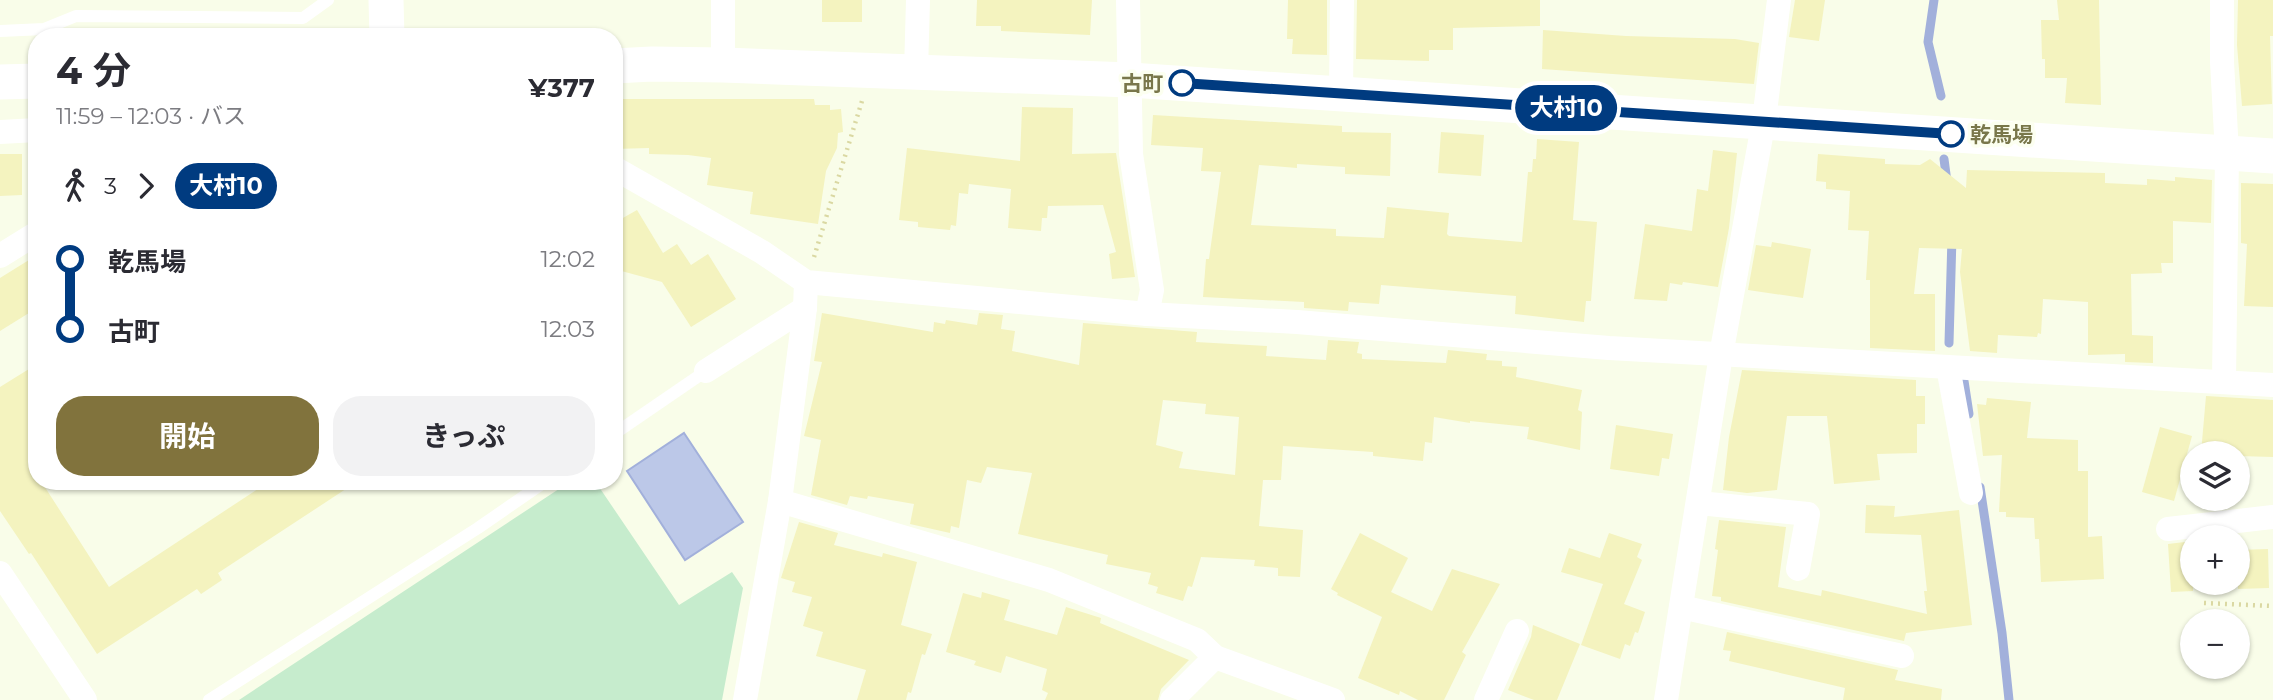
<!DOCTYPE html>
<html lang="ja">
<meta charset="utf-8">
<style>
:root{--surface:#fff;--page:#f2f2f3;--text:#2b2b33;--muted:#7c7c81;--accent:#81733d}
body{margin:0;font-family:Montserrat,"Noto Sans JP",sans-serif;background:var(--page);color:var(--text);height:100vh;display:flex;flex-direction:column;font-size:26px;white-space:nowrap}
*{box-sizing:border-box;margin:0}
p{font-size:23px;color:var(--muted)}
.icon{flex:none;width:38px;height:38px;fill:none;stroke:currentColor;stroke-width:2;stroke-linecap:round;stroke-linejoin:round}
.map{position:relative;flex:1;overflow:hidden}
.details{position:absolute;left:28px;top:28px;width:595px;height:462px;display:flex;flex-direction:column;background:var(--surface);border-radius:28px;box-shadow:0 2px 5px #0004}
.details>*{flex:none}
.badge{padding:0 14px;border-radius:23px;font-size:24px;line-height:46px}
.tools{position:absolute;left:2180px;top:441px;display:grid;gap:14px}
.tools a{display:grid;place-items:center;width:70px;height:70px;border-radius:50%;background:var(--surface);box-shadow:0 2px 5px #0004;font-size:35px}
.map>.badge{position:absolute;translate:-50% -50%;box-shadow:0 0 0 4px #fff}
.legs{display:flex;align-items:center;gap:10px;height:77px;padding:0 28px;font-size:23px}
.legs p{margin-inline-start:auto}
.overview{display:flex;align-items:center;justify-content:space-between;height:119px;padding:0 28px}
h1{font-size:38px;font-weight:700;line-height:52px}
.action{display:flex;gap:14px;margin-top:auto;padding:14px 28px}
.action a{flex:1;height:80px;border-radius:28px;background:var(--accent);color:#fff;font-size:28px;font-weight:700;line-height:80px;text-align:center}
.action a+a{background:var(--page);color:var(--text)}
ul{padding:0 28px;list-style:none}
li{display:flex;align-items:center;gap:24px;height:70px;font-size:26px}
li i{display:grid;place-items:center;width:10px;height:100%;margin:0 9px;background:currentColor}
li i::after{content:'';width:18px;height:18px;margin:-9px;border:5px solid;border-radius:50%;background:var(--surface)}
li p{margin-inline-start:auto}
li:first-child i{background:linear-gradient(#0000 50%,currentColor 0)}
li:last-child i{background:linear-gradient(currentColor 50%,#0000 0)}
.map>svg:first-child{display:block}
.green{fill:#c6eccd}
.water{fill:#bcc8e8;stroke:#a2b0db;stroke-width:2}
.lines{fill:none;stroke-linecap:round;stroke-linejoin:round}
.stream{stroke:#a2b0db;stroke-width:9}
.building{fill:#f4f3bf;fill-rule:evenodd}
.path{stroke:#dad8a2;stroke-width:4.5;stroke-dasharray:2 5;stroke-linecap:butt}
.lane{stroke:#fff;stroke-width:12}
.street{stroke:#fff;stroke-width:24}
.secondary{stroke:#fff;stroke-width:35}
.line-1-casing{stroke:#fff;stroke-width:16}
.line-1{stroke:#003b80;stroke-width:10}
.stop-1-dot{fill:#fff;stroke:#003b80;stroke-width:3.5}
.labels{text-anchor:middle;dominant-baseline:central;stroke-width:7;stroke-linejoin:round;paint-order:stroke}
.stop-label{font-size:21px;font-weight:bold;fill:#79774b;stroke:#fcfff0;text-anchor:end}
</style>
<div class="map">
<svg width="2273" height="700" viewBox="0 0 2273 700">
<rect width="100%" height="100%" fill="#f9fde9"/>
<!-- green -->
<path class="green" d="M571,481h24l84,124 53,-33 11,16 -21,112h-483z"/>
<!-- water -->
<path class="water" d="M684,433l59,89 -58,38 -58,-89z"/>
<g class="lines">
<!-- stream -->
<g class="stream">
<path d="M1934,0l-6,42 13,54"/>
<path d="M1944,159l3,23"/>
<path d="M1949,343l3,-106"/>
<path d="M1964,381l5,33"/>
<path d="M1980,487l22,146 7,67"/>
</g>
</g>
<!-- building -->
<g class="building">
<rect x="822" y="0" width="40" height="22"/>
<path d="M977,0h115l-2,35 -89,-4v-5h-25z"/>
<path d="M1288,0h39v55l-35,-1 1,-15h-6z"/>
<path d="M1357,0h183v26l-87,2v22h-24v11l-73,-2z"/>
<path d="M1795,0h30l-6,41 -30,-4z"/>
<path d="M2057,0h42l2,105 -36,-2 2,-25h-22v-19h-3l-1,-39h18z"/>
<path d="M2238,0h35v36h-3l2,68 -30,2 -5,-61z"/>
<path d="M1543,30l83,6 109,3 24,4 -5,41 -212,-15z"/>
<path d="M614,99h200l1,6h15v5l11,-1 2,23 -5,1 -1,15 -11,23 -8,53 -68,-10 3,-22 -46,-7 4,-27 -23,-3 -39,-1v-6l-35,1z"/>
<path d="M1022,107l51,1 -1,46 44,-1 19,124 -23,2 -3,-25 7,-2 -13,-47 -55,1 -1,12h-5l-1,13 -33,-3 3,-39 -42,-5 -1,10 -9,-1 -3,33 -5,-1 -1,5 -32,-3v-5l-19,-2 8,-72 113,13z"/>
<path d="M1153,115l189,11v6l49,1 -1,43 -45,-2v-7l-48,-3v4l-38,-3 -8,60 85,4v7l48,2 3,-31 62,6 -2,21 2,2 73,6 6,-70h4l1,-13h3l1,-20 42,3 -6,78 24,2 -6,79h-5l-2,21 -69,-8 1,-18 -135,-11 -2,19 -30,-2 -1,9 -44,-3v-6l-101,-5 3,-38h3l12,-87 -20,-1 2,-23 -52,-3z"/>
<path d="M1441,132l43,3 -3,41 -43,-3z"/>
<path d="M1713,150l24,3 -8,75 -11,59 -35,-5 -1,3 -12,-2 -3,18 -33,-2 11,-75 47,7 5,-42 11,2z"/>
<path d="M0,154h22v41l-22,1z"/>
<path d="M1818,154l67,5v5l35,1 10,-6 36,29 1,-18 138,3v10l42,2v-6l28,2v-4l37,3 -1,43 -38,-2v42h-12l1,10 -31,1 1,61 21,1v27l-28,-1v-8l-37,1v-53l-45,-3 -2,35 -3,-1 -1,4 -39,-2 -1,18 -27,-2 -10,-79 2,-23 -43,-1 -5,46h21v57l-65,-3v-68h-4l3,-49 -21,-1 2,-39 -24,-2v-7l-10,-1z"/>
<path d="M2241,183l32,1v123l-29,-1 3,-62 -6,-1z"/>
<path d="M637,210l26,43 14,-9 14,21 17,-11 28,45 -45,28 -29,-45 -48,-13v-46z"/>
<path d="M1772,242l39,7 -8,49 -55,-8 8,-45 15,2z"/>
<path d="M37,255v53l-37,23v-53z"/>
<path d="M822,313l111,19 1,-10 11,2 1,-4 31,5 2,-12 24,2 -2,14 14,2 -3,20 67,14 4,-42 114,9 -1,10 71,4 -1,10 60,4 2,-20 31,2 -2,11 5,1v5l84,4 2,-13 39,4 -1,6 16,1v5l15,1 -1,10 66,13 -4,20 4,2 -2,38 -53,-11 2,-12 -59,-6v2l-36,-6 -2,26 -7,-1 -2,19 -50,-5v-4l-90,-6 -2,34h-18l-4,46 44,4 -3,47 -22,-1v-8l-24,-2 1,-6 -54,-3 -9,30 -4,-1 -5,15 -27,-8 2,-6 -10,-3 3,-11 -45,-9 2,-9 -90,-21 14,-61 -45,-6 -6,16 -14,-3 -8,48 -8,-2 -1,7 -40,-9 4,-20 -46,-8 -1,3 -17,-3 -3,9 -36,-10 10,-55 -17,-4 18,-74 -8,-1zM1163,400l43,4 -1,10 34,3 -4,58 -56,-7 4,-16 -27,-7z"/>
<path d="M37,364v117h4l68,106 161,-106h88l-140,92 4,7 -21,14 -4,-5 -100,65 -66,-101 -2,1 -29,-43v-124z"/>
<path d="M1742,370l174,10v16h9v28h-8v29l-40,1 3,26 -46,4 -7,-68h-40l-10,74 -30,3 -24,-3 6,-53z"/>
<path d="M2206,396l67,4v57l-35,-1v-3h-37z"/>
<path d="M1987,398l44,4 -4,36 51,2v31h10v66l14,-1 2,43 -63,3 -2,-43h-4l-1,-21 -28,-1v-5h-7l3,-57 -19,1 -6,-52 9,1z"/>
<path d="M1616,425l57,9 -4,25 -7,-1 -3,18 -49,-7z"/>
<path d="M2160,427l32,9 -18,65 -32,-9z"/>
<path d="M1866,505l29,1 -1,11 65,-7 13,115 -66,8 -2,8 -183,-40v-4l-9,-1 6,-46 -3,-1 4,-29 67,7 -8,60 43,9 1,-6 105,24 -3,-23h3l-6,-56 -56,-2z"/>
<path d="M799,522l39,11 -4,12 48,12 1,-4 34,9 -16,63 31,9 -7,21 -3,-1 -11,39 -3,-1 -2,8h-49l9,-30 -50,-14 7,-24 -20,-6 9,-29 -20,-5 3,-10 -14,-4z"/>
<path d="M1360,533l48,25 -17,34 41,19 20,-42 48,15 -38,68 4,3 -22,45h-26l-18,-9 -1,4 -41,-17 24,-61 -45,-22 1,-2 -7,-4z"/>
<path d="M1609,533l33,11 -5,13 5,3 -18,44 21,8 -7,21 -3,-1 -5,14 -5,-2 -5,15 -39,-14 22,-61 -42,-12 8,-24 31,10z"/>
<path d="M2193,541v50l-22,1 -3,-48z"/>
<path d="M2268,549l1,39 -31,1v-39z"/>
<path d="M982,592l28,8 -6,20 53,15 9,-28 35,11 -1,5 89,37 -28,29 -3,11h-113l3,-7 -6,-3 5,-21 -41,-13 -5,17 -27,-8 2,-4 -30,-9 17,-59 18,5z"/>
<path d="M1533,625l47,19 -23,56h-23l-26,-10 23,-53z"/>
<path d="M1727,632l171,38 -3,10 47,9 -1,11h-98l2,-12 -116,-27 2,-10 -8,-1z"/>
</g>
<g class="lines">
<!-- path -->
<g class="path">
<path d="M814,257l48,-156"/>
<path d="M2204,603l69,3"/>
</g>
<!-- lane -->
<g class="lane">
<path d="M0,31l44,-2 32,-13 227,2 25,-18"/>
<path d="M614,434l92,-63"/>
<path d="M209,700l269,-172 68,-47"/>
</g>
<!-- street -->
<g class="street">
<path d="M723,0v65"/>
<path d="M1128,0l3,154 21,136 -5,24"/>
<path d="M2222,0v62l5,91 -3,229"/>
<path d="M916,72l2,-72"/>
<path d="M1341,93l1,-93"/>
<path d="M0,132l37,-2"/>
<path d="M614,168l148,84 44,30 341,32 150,8 312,26 664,37"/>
<path d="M0,256l37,-23"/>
<path d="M1948,367l23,126"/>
<path d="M706,371l99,-63"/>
<path d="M780,501l269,79 148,60 18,17 118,43"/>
<path d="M1699,503l109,11 -10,55"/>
<path d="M2168,529l105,-12"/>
<path d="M0,573l85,127"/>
<path d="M1681,607l221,49"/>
<path d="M745,700l35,-199 25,-193 1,-26"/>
<path d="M1172,700l43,-43"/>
<path d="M1486,700l31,-69"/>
<path d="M1666,700l55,-345 43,-235 15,-120"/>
</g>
<!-- secondary -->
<g class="secondary">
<path d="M386,0l1,37"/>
<path d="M614,66l38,-2 71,1 407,15 1143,76"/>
<path d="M0,82l37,-1"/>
</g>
</g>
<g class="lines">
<!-- line-1 casing -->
<g class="line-1-casing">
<path id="line-1" d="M1182,83l769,51"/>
</g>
<!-- line-1 -->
<use href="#line-1" class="line-1"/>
</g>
<!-- markers -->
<g class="stop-1-dot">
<circle cx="1182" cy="83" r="12"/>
<circle cx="1951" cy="134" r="12"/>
</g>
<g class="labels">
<!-- stop labels -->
<g class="stop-label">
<text x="1163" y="83">古町</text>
<text x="1970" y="134" text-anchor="start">乾馬場</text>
</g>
</g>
</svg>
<div class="tools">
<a><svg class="icon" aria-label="layers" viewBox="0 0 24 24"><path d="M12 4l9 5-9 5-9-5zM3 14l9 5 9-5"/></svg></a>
<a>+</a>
<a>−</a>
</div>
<b class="badge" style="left:1566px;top:108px;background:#003b80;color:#fff">大村10</b>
<section class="details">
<div class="overview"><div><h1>4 分</h1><p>11:59 – 12:03 · バス</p></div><b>¥377</b></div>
<div class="legs"><svg class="icon" aria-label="walk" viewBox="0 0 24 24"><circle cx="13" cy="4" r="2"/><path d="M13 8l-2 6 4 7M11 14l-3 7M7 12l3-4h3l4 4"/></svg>3<svg class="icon" aria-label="forward" viewBox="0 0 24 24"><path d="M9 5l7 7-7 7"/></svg><b class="badge" style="background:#003b80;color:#fff">大村10</b></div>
<ul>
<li><i style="color:#003b80"></i><b>乾馬場</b><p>12:02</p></li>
<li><i style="color:#003b80"></i><b>古町</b><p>12:03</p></li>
</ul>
<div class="action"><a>開始</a><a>きっぷ</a></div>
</section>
</div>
